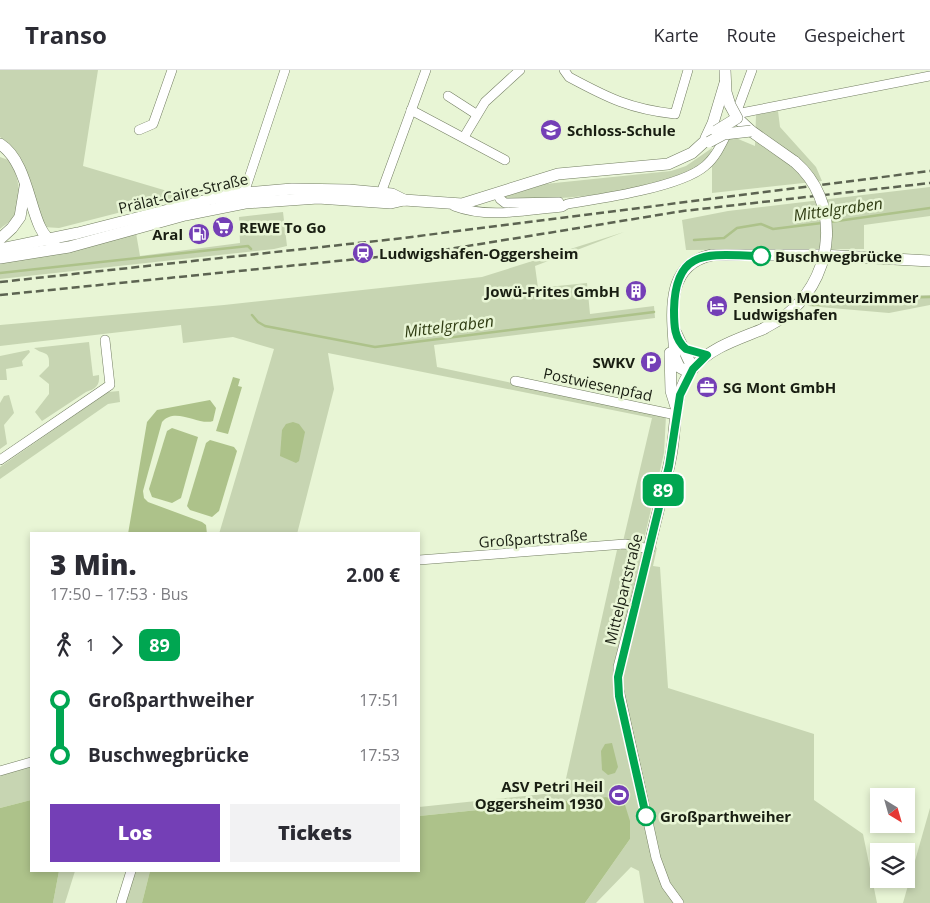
<!DOCTYPE html>
<html lang="de">
<meta charset="utf-8">
<style>
:root{--surface:#fff;--page:#f2f2f3;--text:#2b2b33;--muted:#7c7c81;--line:#e1e1e2;--accent:#743fb6}
body{margin:0;font-family:"Open Sans",sans-serif;background:var(--page);color:var(--text);height:100vh;display:flex;flex-direction:column;font-size:19px;white-space:nowrap}
*{box-sizing:border-box;margin:0}
p{font-size:16px;color:var(--muted)}
.icon{flex:none;width:28px;height:28px;fill:none;stroke:currentColor;stroke-width:2;stroke-linecap:round;stroke-linejoin:round}
.map{position:relative;flex:1;overflow:hidden}
.details{position:absolute;left:30px;top:462px;width:390px;height:340px;display:flex;flex-direction:column;background:var(--surface);border-radius:0px;box-shadow:0 2px 8px #0003}
.details>*{flex:none}
.badge{padding:0 10px;border-radius:8px;font-size:18px;line-height:32px}
.needle{width:32px;rotate:143deg}
.controls{position:absolute;left:870px;top:718px;display:grid;gap:10px}
.controls a{display:grid;place-items:center;width:45px;height:45px;border-radius:0px;background:var(--surface);box-shadow:0 2px 8px #0003;font-size:25px}
.map>.badge{position:absolute;translate:-50% -50%;box-shadow:0 0 0 2px #fff}
.legs{display:flex;align-items:center;gap:8px;height:55px;padding:0 20px;font-size:16px}
.legs p{margin-inline-start:auto}
.summary{display:flex;align-items:center;justify-content:space-between;height:85px;padding:0 20px}
h1{font-size:28px;font-weight:800;line-height:38px}
.action{display:flex;gap:10px;margin-top:auto;padding:10px 20px}
.action a{flex:1;height:58px;border-radius:0px;background:var(--accent);color:#fff;font-size:20px;font-weight:800;line-height:58px;text-align:center}
.action a+a{background:var(--page);color:var(--text)}
ul{padding:0 20px;list-style:none}
li{display:flex;align-items:center;gap:18px;height:55px;font-size:19px}
li i{display:grid;place-items:center;width:8px;height:100%;margin:0 6px;background:currentColor}
li i::after{content:'';width:12px;height:12px;margin:-6px;border:4px solid;border-radius:50%;background:var(--surface)}
li p{margin-inline-start:auto}
li:first-child i{background:linear-gradient(#0000 50%,currentColor 0)}
li:last-child i{background:linear-gradient(currentColor 50%,#0000 0)}
header{display:flex;align-items:center;gap:30px;box-sizing:border-box;height:70px;padding:0 25px;background:var(--surface);border-bottom:1px solid var(--line)}
header strong{font-size:24px}
nav{display:flex;gap:28px;margin-inline-start:auto;font-size:18px}
.map>svg:first-child{display:block}
.green{fill:#c7d5b2}
.water{fill:#adc28a}
.lines{fill:none;stroke-linecap:round;stroke-linejoin:round}
.stream{stroke:#adc28a;stroke-width:2.5}
.minor-casing{stroke:#737e62;stroke-width:10}
.tertiary-casing{stroke:#737e62;stroke-width:12}
.minor{stroke:#fff;stroke-width:9}
.tertiary{stroke:#fff;stroke-width:11}
.rail{stroke:#5c6351;stroke-width:2.5;stroke-dasharray:8 4;stroke-linecap:butt}
.tertiary-bridge-casing{stroke:#737e62;stroke-width:12;stroke-linecap:butt}
.tertiary-bridge{stroke:#fff;stroke-width:11}
.line-1-casing{stroke:#fff;stroke-width:11}
.line-1{stroke:#00a651;stroke-width:8}
.stop-1-dot{fill:#fff;stroke:#00a651;stroke-width:2.5}
.labels{text-anchor:middle;dominant-baseline:central;stroke-width:5;stroke-linejoin:round;paint-order:stroke}
.poi-label{font-size:15px;font-weight:bold;fill:#191e12;stroke:#e8f5d5;text-anchor:start}
.street-label{font-size:15px;fill:#191e12;stroke:#e8f5d5}
.stop-label{font-size:15px;font-weight:bold;fill:#191e12;stroke:#e8f5d5;text-anchor:start}
.water-label{font-size:16px;font-style:italic;fill:#2f3c12;stroke:#e8f5d5}
</style>
<header>
<strong>Transo</strong>
<nav><a>Karte</a><a>Route</a><a>Gespeichert</a></nav>
</header>
<div class="map">
<svg width="930" height="833" viewBox="0 0 930 833">
<rect width="100%" height="100%" fill="#e8f5d5"/>
<!-- green -->
<g class="green">
<path d="M0,0h98l-15,96 101,30 -125,32 -16,-1c-11,-35 -11,-66 -43,-90z"/>
<path d="M778,41l2,16 36,40 6,14 -110,12v-27l19,-30 24,10 1,-31z"/>
<path d="M712,78c-2,27 -96,45 -120,47 -29,4 -58,4 -88,4l-1,-2 42,-13 126,-13 15,-5z"/>
<path d="M0,87l11,4c7,18 14,39 1,58 -3,4 -8,6 -12,10z"/>
<path d="M930,117v29l-66,9v24l-178,1 -4,-30 46,-9z"/>
<path d="M283,142l4,34 -13,3 -274,30v-16l136,-30 4,23 100,-13 -1,-26z"/>
<path d="M624,162l-89,34 3,22 49,-5 3,31 64,-8 1,12 -221,27 3,22 229,49 -2,37 -21,91 14,4 -4,18 7,1 8,121 146,46v66l49,34 14,69h-233l-5,-32 -8,-4 -35,36h-11l45,-64 -24,-42 -187,19v-9l144,-15 54,-242h4l31,-132 -324,-65 6,36 -37,145h-78l55,-185 -41,-12 -50,6 -2,-18 -181,21v-21l224,-20 258,-28z"/>
<path d="M930,225v10l-41,8 -81,-7 2,-3 76,-7z"/>
<path d="M89,272l4,34 6,-1c1,11 -4,14 -13,17l-44,29 -7,-9 14,-18v-10l-10,-8 10,-10c1,-17 -5,-10 -15,-18z"/>
<path d="M29,280l1,2 -8,9 1,5 -17,3 1,11h-7v-24z"/>
<path d="M119,321l1,11 -12,2 -108,75v-12l108,-75z"/>
<path d="M9,325l5,18 -10,12 3,19 -7,5v-46l4,-7z"/>
<path d="M31,694v36l-31,8v-35z"/>
<path d="M930,738v95h-27z"/>
<path d="M59,801h16l-10,32h-12z"/>
<path d="M134,801h16l-8,32h-18z"/>
</g>
<!-- water -->
<g class="water">
<path d="M233,307l7,2 -2,7 4,1 -14,47 -12,-3z"/>
<path d="M210,330l6,8 -3,13c-14,5 -38,-15 -51,1l-19,69 1,7 4,4 54,20 4,3 1,9h-79l19,-112 10,-12z"/>
<path d="M293,352l6,2 6,8 -6,29 -3,2 -16,-7 2,-26 4,-6z"/>
<path d="M172,358l26,9 -17,61 -9,5 -20,-6 -3,-8 18,-58z"/>
<path d="M210,370l24,7 3,4 -18,60 -7,6 -22,-7 -3,-4 19,-63z"/>
<path d="M612,673l6,24 -3,6 -7,2 -6,-5 -1,-19 4,-7z"/>
<path d="M606,727l19,8 5,16v18l-45,64h-443l8,-32h269v-55z"/>
<path d="M31,730v71h28l-6,32h-53v-95z"/>
</g>
<g class="lines">
<!-- stream -->
<g class="stream">
<path d="M830,152l100,-14"/>
<path d="M694,170l30,-2 13,-10 24,-4 12,5 49,-6"/>
<path d="M0,203l248,-27 3,3"/>
<path d="M813,235l75,-7 42,-1"/>
<path d="M252,245l6,7 7,4 110,21 279,-35"/>
</g>
<!-- minor casing -->
<g class="minor-casing">
<g id="minor">
<path d="M564,0l5,7c39,21 61,32 106,37l13,-44"/>
<path d="M448,26l28,18"/>
<path d="M411,40l94,50"/>
<path d="M736,44l194,-38"/>
<path d="M734,49l18,-49"/>
<path d="M139,60l14,-6 19,-54"/>
<path d="M464,67l21,-35 35,-32"/>
<path d="M244,123l41,-123"/>
<path d="M381,123l45,-123"/>
<path d="M497,123l3,6 5,4 54,-1"/>
<path d="M454,136c34,13 73,4 108,1l5,-3c33,-5 114,-17 138,-38 11,-9 17,-23 23,-35"/>
<path d="M515,311l161,34"/>
<path d="M0,390l110,-75 -5,-45"/>
<path d="M419,490l206,-16 24,5 -31,118v18l38,173 10,27 13,18"/>
<path d="M0,701l31,-9"/>
<path d="M121,833l10,-32"/>
</g>
</g>
<!-- tertiary casing -->
<g class="tertiary-casing">
<g id="tertiary">
<path d="M725,0l1,22 4,13"/>
<path d="M737,48l14,13 44,31"/>
<path d="M706,68l7,-15 12,-40"/>
<path d="M0,74c33,21 29,90 54,98"/>
<path d="M0,169l12,-11 8,-11 5,-30"/>
<path d="M0,179l78,-16 133,-34 33,-6 48,-4 57,1 43,4 12,6"/>
<path d="M0,188l69,-11 116,-32 60,-12 73,-5 73,5 13,-3 58,4 96,-30 110,-10 24,-11 23,-21"/>
<path d="M676,263l17,36"/>
<path d="M670,283l1,38 5,16"/>
<path d="M690,303l-11,-6 -4,-9c-2,-39 -13,-93 37,-103h110l108,6"/>
<path d="M649,479c7,-32 16,-62 22,-93 6,-30 1,-63 22,-88 18,-21 46,-29 70,-39"/>
</g>
</g>
<!-- minor -->
<use href="#minor" class="minor"/>
<!-- tertiary -->
<use href="#tertiary" class="tertiary"/>
<!-- rail -->
<g class="rail">
<path d="M0,212l395,-43 535,-68"/>
<path d="M0,225l437,-44 246,-40 247,-28"/>
</g>
<!-- tertiary-bridge casing -->
<g class="tertiary-bridge-casing">
<g id="tertiary-bridge">
<path d="M716,61l21,-13 -7,-13"/>
<path d="M709,72l15,-8 27,-3"/>
<path d="M763,259c10,-6 21,-11 29,-19 43,-39 48,-109 3,-148"/>
</g>
</g>
<!-- tertiary-bridge -->
<use href="#tertiary-bridge" class="tertiary-bridge"/>
</g>
<g class="lines">
<!-- line-1 casing -->
<g class="line-1-casing">
<path id="line-1" d="M646,746l-27,-120 -1,-19 51,-211 11,-71 13,-26 14,-14 -21,-6c-12,-10 -12,-24 -12,-39 1,-64 36,-55 87,-54"/>
</g>
<!-- line-1 -->
<use href="#line-1" class="line-1"/>
</g>
<!-- icons -->
<defs>
<g id="school-disc" transform="scale(1.125)"><circle r="9.5" fill="#743fb6" stroke="#e8f5d5"/><path d="M0-5L7-2L0 1L-7-2ZM-4 1L0 2.5L4 1V4Q0 6-4 4Z" fill="#fff"/></g>
<g id="supermarket-disc" transform="scale(1.125)"><circle r="9.5" fill="#743fb6" stroke="#e8f5d5"/><path d="M-6-5.5h2.5l.6 2H6L4.5 2H-2.5L-4.4-4H-6ZM-1.5 3.2a1.3 1.3 0 1 0 .1 0ZM3 3.2a1.3 1.3 0 1 0 .1 0Z" fill="#fff"/></g>
<g id="fuel-disc" transform="scale(1.125)"><circle r="9.5" fill="#743fb6" stroke="#e8f5d5"/><path d="M-5.5-6h7V0h2V4h1.3V-2.5L3-4.5l.8-.8L6-3V5H2.5V1h-1V6h-7ZM-4.2-4.7v3.2H.2V-4.7Z" fill="#fff"/></g>
<g id="station-disc" transform="scale(1.125)"><circle r="9.5" fill="#743fb6" stroke="#e8f5d5"/><path d="M-3-6H3Q5-6 5-4V2Q5 4 3 4L4.5 6H3L1.5 4h-3L-3 6H-4.5L-3 4Q-5 4-5 2V-4Q-5-6-3-6ZM-3.5-4v3h7v-3ZM-3.5 1v1.5H-2V1ZM2 1v1.5H3.5V1Z" fill="#fff"/></g>
<g id="building-disc" transform="scale(1.125)"><circle r="9.5" fill="#743fb6" stroke="#e8f5d5"/><path d="M-4-6H4V6H1V3H-1V6H-4ZM-2.5-4.3h1.7v1.8h-1.7ZM.8-4.3h1.7v1.8H.8ZM-2.5-1h1.7V.8h-1.7ZM.8-1h1.7V.8H.8Z" fill="#fff"/></g>
<g id="hotel-disc" transform="scale(1.125)"><circle r="9.5" fill="#743fb6" stroke="#e8f5d5"/><path d="M-6-4.5h1.5V1H6V5H4.5V3h-9V5H-6ZM-4 0a1.8 1.8 0 1 1 3.6 0ZM.5 0V-2.5h3Q6-2.5 6 0Z" fill="#fff"/></g>
<g id="parking-disc" transform="scale(1.125)"><circle r="9.5" fill="#743fb6" stroke="#e8f5d5"/><path d="M-3.5-5.5H1a3.5 3.5 0 0 1 0 7H-1V5.5H-3.5ZM-1-3.4V-.6H.8a1.4 1.4 0 0 0 0-2.8Z" fill="#fff"/></g>
<g id="office-disc" transform="scale(1.125)"><circle r="9.5" fill="#743fb6" stroke="#e8f5d5"/><path d="M-6-3h4V-5.5h4V-3h4V5H-6ZM-1-4.5V-3h2v-1.5ZM-6 0V1H6V0Z" fill="#fff"/></g>
<g id="stadium-disc" transform="scale(1.125)"><circle r="9.5" fill="#743fb6" stroke="#e8f5d5"/><path d="M0-5a6.5 5 0 1 0 0 10a6.5 5 0 1 0 0-10ZM-3.5-1.8h7v3.6h-7Z" fill="#fff"/></g>
</defs>
<g fill-rule="evenodd">
<use href="#school-disc" x="551" y="60"/>
<use href="#supermarket-disc" x="223" y="157"/>
<use href="#fuel-disc" x="199" y="164"/>
<use href="#station-disc" x="363" y="183"/>
<use href="#building-disc" x="636" y="221"/>
<use href="#hotel-disc" x="717" y="236"/>
<use href="#parking-disc" x="651" y="292"/>
<use href="#office-disc" x="707" y="317"/>
<use href="#stadium-disc" x="619" y="725"/>
</g>
<!-- markers -->
<g class="stop-1-dot">
<circle cx="761" cy="186" r="9"/>
<circle cx="646" cy="746" r="9"/>
</g>
<g class="labels">
<!-- poi labels -->
<g class="poi-label">
<text x="567" y="60">Schloss-Schule</text>
<text x="239" y="157">REWE To Go</text>
<text x="183" y="164" text-anchor="end">Aral</text>
<text x="379" y="183">Ludwigshafen-Oggersheim</text>
<text x="620" y="221" text-anchor="end">Jowü-Frites GmbH</text>
<text x="733" y="227">Pension Monteurzimmer<tspan x="733" dy="17">Ludwigshafen</tspan></text>
<text x="635" y="292" text-anchor="end">SWKV</text>
<text x="723" y="317">SG Mont GmbH</text>
<text x="603" y="716" text-anchor="end">ASV Petri Heil<tspan x="603" dy="17">Oggersheim 1930</tspan></text>
</g>
<!-- street labels -->
<g class="street-label">
<text transform="translate(183 123) rotate(-13)">Prälat-Caire-Straße</text>
<text transform="translate(598 314) rotate(12)">Postwiesenpfad</text>
<text transform="translate(533 468) rotate(-4)">Großpartstraße</text>
<text transform="translate(623 519) rotate(-76)">Mittelpartstraße</text>
</g>
<!-- stop labels -->
<g class="stop-label">
<text x="775" y="186">Buschwegbrücke</text>
<text x="660" y="746">Großparthweiher</text>
</g>
<!-- water labels -->
<g class="water-label">
<text transform="translate(838 139) rotate(-8)">Mittelgraben</text>
<text transform="translate(449 256) rotate(-7)">Mittelgraben</text>
</g>
</g>
</svg>
<div class="controls">
<a><svg class="needle" viewBox="-14 -14 28 28"><path d="M0-13l5 13h-10z" fill="#e53935"/><path d="M0 13l5-13h-10z" fill="#7c7c81"/></svg></a>
<a><svg class="icon" aria-label="layers" viewBox="0 0 24 24"><path d="M12 4l9 5-9 5-9-5zM3 14l9 5 9-5"/></svg></a>
</div>
<b class="badge" style="left:663px;top:420px;background:#00a651;color:#fff">89</b>
<section class="details">
<div class="summary"><div><h1>3 Min.</h1><p>17:50 – 17:53 · Bus</p></div><b>2.00 €</b></div>
<div class="legs"><svg class="icon" aria-label="walk" viewBox="0 0 24 24"><circle cx="13" cy="4" r="2"/><path d="M13 8l-2 6 4 7M11 14l-3 7M7 12l3-4h3l4 4"/></svg>1<svg class="icon" aria-label="forward" viewBox="0 0 24 24"><path d="M9 5l7 7-7 7"/></svg><b class="badge" style="background:#00a651;color:#fff">89</b></div>
<ul>
<li><i style="color:#00a651"></i><b>Großparthweiher</b><p>17:51</p></li>
<li><i style="color:#00a651"></i><b>Buschwegbrücke</b><p>17:53</p></li>
</ul>
<div class="action"><a>Los</a><a>Tickets</a></div>
</section>
</div>
